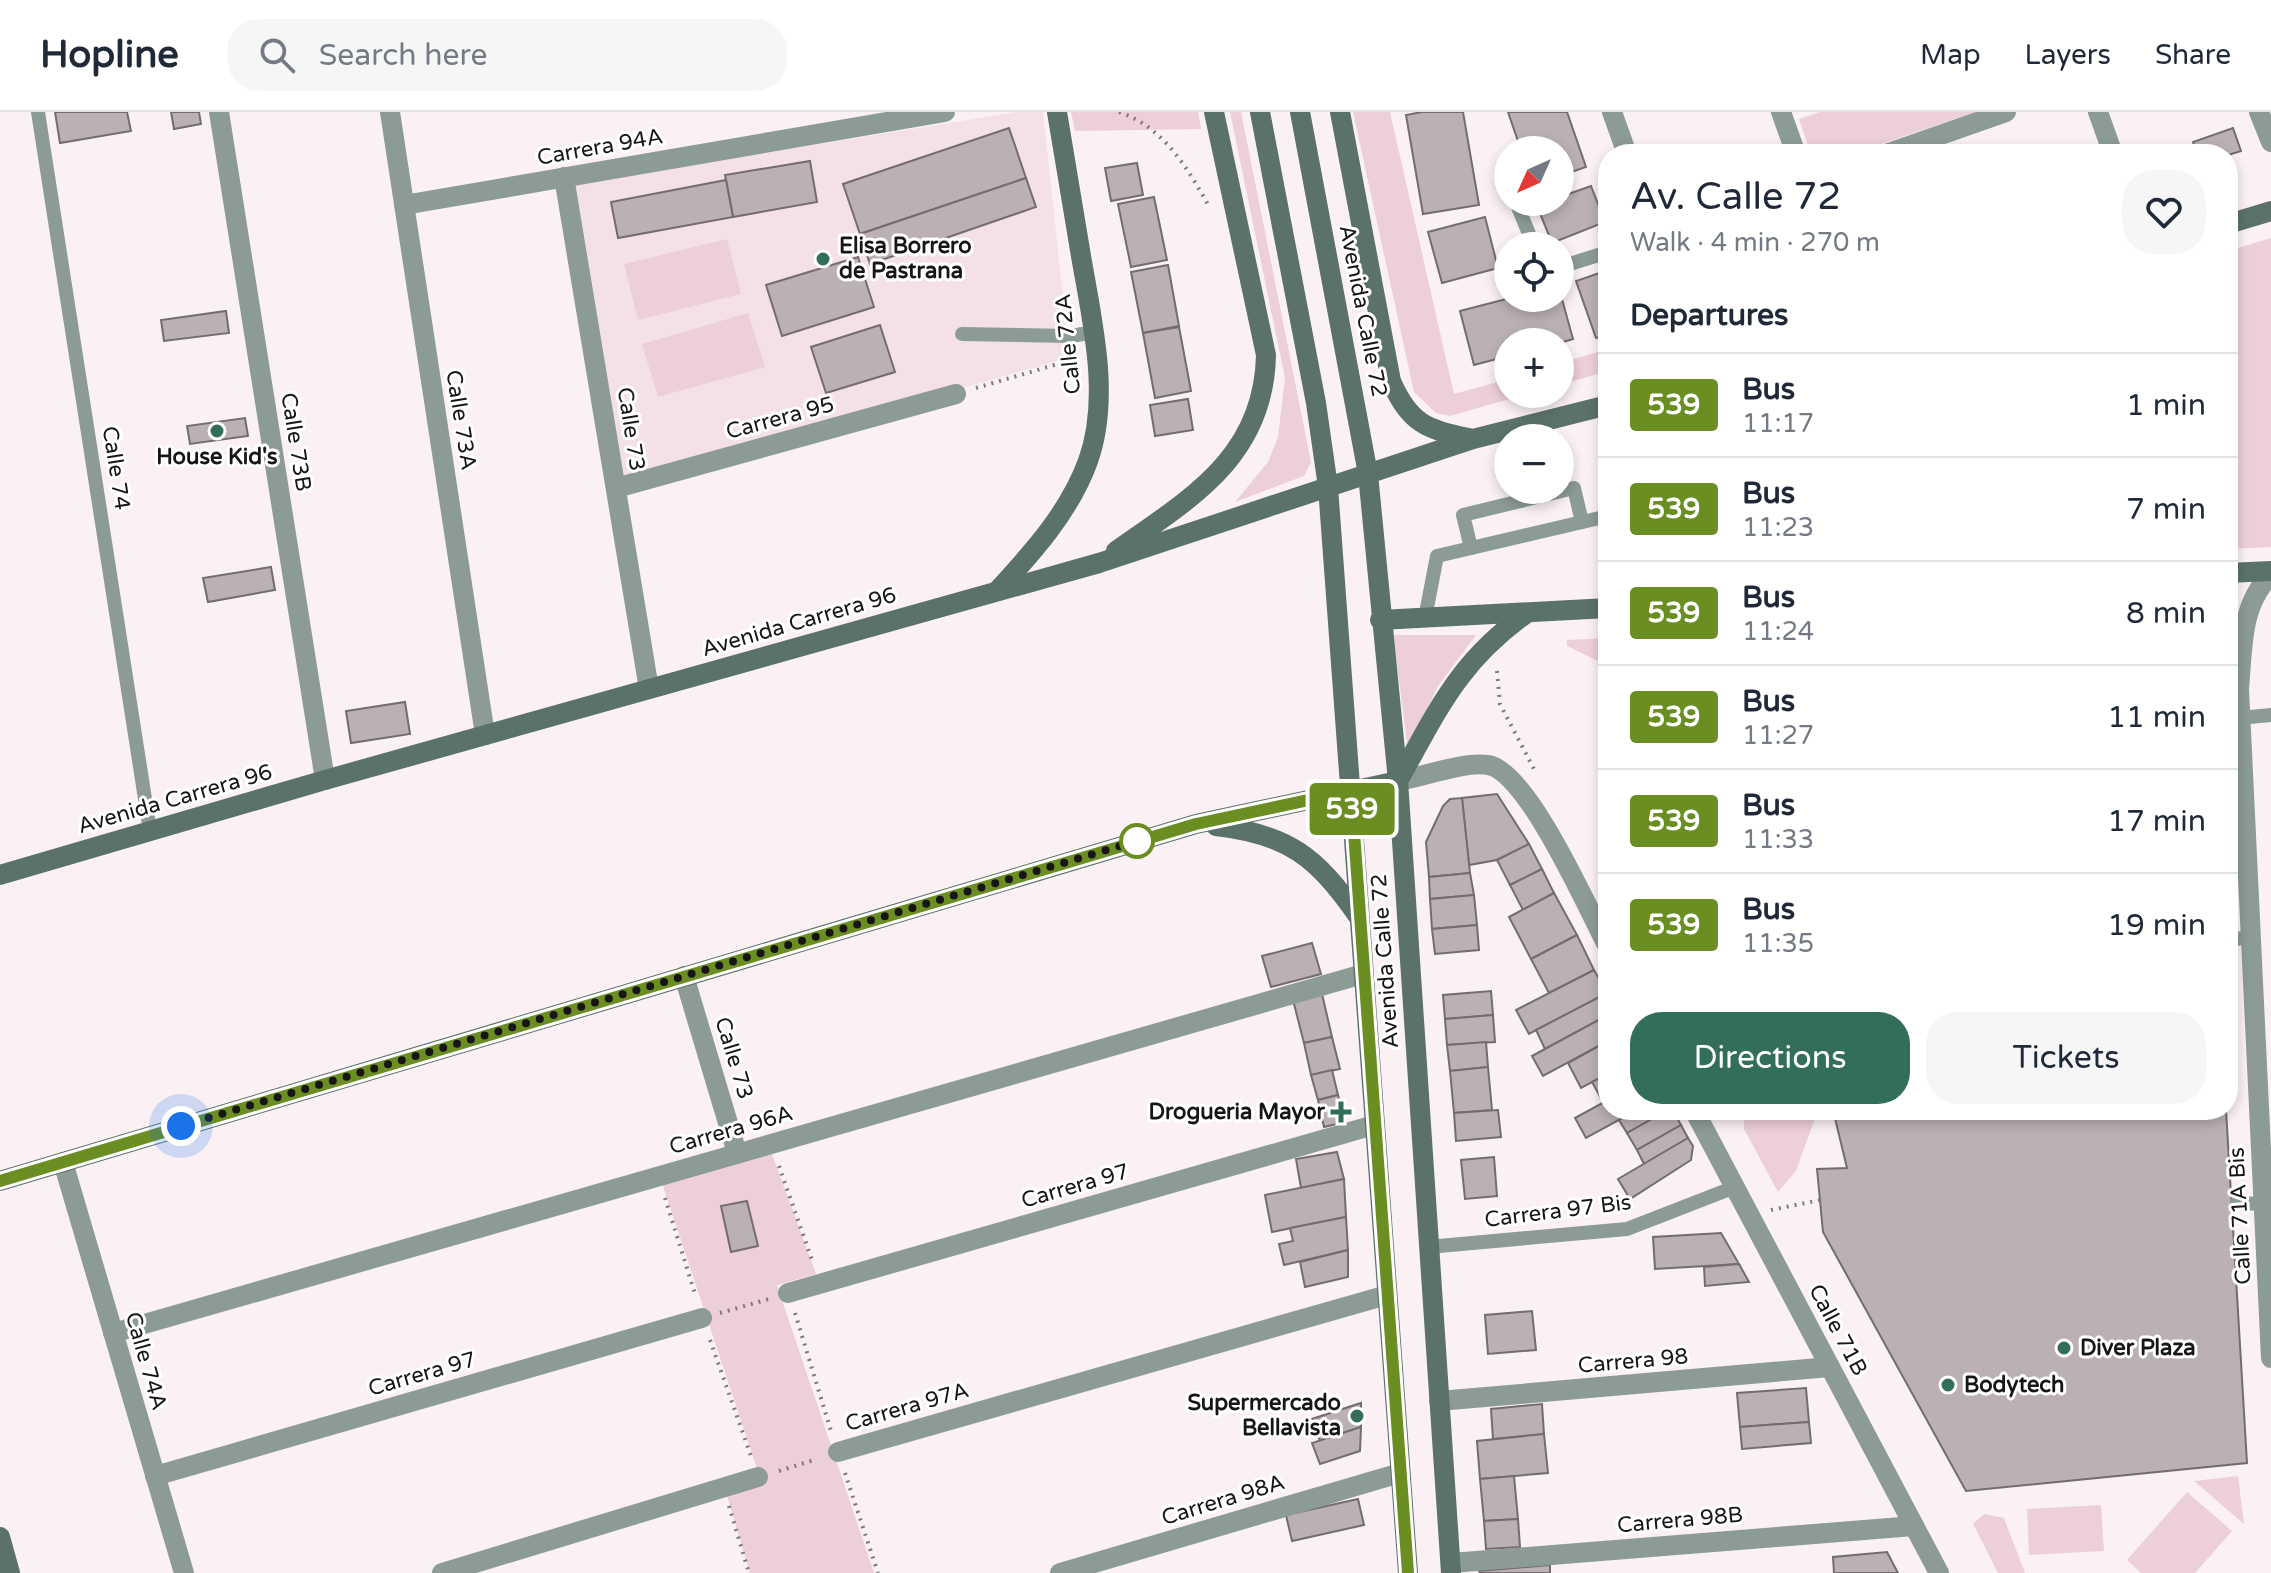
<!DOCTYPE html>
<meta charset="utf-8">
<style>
:root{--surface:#fff;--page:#f6f6f7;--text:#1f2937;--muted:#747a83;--line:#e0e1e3;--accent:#336e58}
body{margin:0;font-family:"Varela Round",sans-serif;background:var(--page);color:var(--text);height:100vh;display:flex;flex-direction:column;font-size:30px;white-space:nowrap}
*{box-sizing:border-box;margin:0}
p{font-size:26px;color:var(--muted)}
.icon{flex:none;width:44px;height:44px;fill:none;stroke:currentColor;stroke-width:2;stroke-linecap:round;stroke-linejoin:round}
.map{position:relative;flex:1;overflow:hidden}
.details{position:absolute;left:1598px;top:32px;width:640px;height:976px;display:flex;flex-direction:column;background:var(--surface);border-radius:32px;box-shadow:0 4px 12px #0003}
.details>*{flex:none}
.badge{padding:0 16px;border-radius:6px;font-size:28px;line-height:52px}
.needle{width:52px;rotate:225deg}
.controls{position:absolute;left:1494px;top:24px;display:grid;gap:16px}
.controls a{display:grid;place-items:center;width:80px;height:80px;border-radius:50%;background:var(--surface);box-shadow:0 4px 12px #0003;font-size:40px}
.you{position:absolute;width:40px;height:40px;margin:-20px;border:6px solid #fff;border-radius:50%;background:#1a73e8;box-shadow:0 0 0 12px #1a73e833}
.map>.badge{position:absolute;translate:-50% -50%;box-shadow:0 0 0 4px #fff}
h2{padding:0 32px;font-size:30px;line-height:72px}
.round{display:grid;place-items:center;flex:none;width:84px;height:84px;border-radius:32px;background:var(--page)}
.summary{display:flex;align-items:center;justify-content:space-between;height:136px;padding:0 32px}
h1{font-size:38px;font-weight:600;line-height:60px}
.cta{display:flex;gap:16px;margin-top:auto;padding:16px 32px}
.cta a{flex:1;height:92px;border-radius:32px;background:var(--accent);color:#fff;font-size:32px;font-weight:600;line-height:92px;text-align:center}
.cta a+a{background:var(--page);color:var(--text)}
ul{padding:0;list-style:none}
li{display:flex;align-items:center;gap:24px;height:104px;padding:0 32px;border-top:2px solid var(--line)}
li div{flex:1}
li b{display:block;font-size:30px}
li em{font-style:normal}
li .badge{min-width:88px;font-weight:700;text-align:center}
header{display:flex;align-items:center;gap:48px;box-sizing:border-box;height:112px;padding:0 40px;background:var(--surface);border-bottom:2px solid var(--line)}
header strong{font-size:38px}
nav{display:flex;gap:44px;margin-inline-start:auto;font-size:28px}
.search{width:560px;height:72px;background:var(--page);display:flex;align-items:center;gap:20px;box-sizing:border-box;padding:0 28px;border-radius:32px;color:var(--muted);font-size:30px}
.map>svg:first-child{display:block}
.built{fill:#f3e1e7}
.green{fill:#edcfd9}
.building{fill:#bbb1b4;stroke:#756c6f;stroke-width:2}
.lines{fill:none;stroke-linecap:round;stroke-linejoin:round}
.path{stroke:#7f797b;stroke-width:4;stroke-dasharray:2 6;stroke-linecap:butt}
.lane{stroke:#8c9c95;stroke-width:14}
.street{stroke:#8c9c95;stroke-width:20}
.secondary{stroke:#5b7268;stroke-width:20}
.line-casing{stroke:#fff;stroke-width:18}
.line{stroke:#6b8e23;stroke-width:12}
.walk{stroke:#181516;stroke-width:8;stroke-dasharray:0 14.4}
.poi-dot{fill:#336e58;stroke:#fff;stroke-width:3}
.stop-dot{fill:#fff;stroke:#6b8e23;stroke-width:4}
.labels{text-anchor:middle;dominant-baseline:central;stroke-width:6;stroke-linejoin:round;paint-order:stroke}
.street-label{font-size:22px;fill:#181516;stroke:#fff}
.poi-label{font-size:22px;font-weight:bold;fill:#181516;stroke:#fff;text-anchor:start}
</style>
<header>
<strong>Hopline</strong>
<div class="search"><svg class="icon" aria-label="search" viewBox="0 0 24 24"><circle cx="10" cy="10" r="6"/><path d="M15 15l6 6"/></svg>Search here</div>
<nav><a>Map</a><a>Layers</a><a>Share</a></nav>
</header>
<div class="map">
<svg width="2271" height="1461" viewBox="0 0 2271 1461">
<rect width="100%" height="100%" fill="#fbf1f4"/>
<!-- built -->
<path class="built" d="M1016,0h27l24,221 -6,27 -436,123 -51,-299z"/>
<!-- green -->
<g class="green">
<path d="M1071,0h127l3,17 -126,2z"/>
<path d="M1230,0h11l70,350 -7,14 -69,26 33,-40 10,-25 7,-59z"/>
<path d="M1353,0h37l64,282 54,-15v15h19l-77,22 -14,-3 -22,-21z"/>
<path d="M1820,0h155l-123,42h-41l-12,-35z"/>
<path d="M2271,126v309l-43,2v-298z"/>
<path d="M727,127l14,55 -103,26 -14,-56z"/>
<path d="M748,201l17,54 -107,30 -16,-53z"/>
<path d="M1608,237v22l-48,14v-22z"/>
<path d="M1393,523h83l-38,51 -30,64z"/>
<path d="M1608,526v28l-41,-20v-6z"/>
<path d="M1744,998h74l-22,61 -18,21 -34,-63z"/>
<path d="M771,1039l45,123 -39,11 97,288h-124l-25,-84 35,-11 -98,-295z"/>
<path d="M2238,1364l6,48 -50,-43z"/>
<path d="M2187,1380l45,39 -37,42h-54l-14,-13z"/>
<path d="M2101,1393l3,46 -75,4 -2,-46z"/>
<path d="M1984,1402l20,4 21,55h-27l-25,-49z"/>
</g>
<!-- building -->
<g class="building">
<path d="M55,0h72l4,19 -71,12z"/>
<path d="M171,0h28l2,12 -27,5z"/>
<path d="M1422,0h41l16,93 -56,9 -17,-99z"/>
<path d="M1508,0h59l19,55 -26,9v-26h-39z"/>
<path d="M1009,16l17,50 -166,56 -17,-50z"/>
<path d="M2233,16l8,23 -13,4 -31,-1 -4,-12z"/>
<path d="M810,49l7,41 -84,15 -8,-42z"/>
<path d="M1137,51l6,32 -32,6 -6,-33z"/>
<path d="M1026,66l10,29 -166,57 -10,-30z"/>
<path d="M726,68l7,37 -115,21 -7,-36z"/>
<path d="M1591,74l14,36 -53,21 -15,-37 23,-4v-5z"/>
<path d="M1154,85l13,63 -36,7 -13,-63z"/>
<path d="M1485,105l13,51 -56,15 -14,-51z"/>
<path d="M858,145l16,50 -92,29 -16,-51z"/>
<path d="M1168,153l11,61 -36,7 -12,-61z"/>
<path d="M1608,158v64l-12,4 -20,-57z"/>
<path d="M1560,180l13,47 -13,4 -52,-1v14l-34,9 -14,-54 50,-13h50z"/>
<path d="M226,199l3,22 -65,8 -3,-21z"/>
<path d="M880,213l15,47 -69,21 -15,-46z"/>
<path d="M1179,215l12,64 -36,7 -12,-65z"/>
<path d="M1188,287l5,31 -38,6 -5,-31z"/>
<path d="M245,306l3,18 -58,8 -3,-18z"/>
<path d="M271,455l4,23 -67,12 -5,-24z"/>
<path d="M405,590l5,32 -59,9 -5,-32z"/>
<path d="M1497,682l32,50 -32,16 -28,5 -7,-67z"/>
<path d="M1462,686l8,75 -41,4 -3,-35 17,-36 7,-7z"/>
<path d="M1529,732l13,25 -32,16 -13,-25z"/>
<path d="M1542,757l12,24 -31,17 -13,-25z"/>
<path d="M1470,761l4,22 -44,4 -1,-22z"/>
<path d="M1554,781l23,42 -46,24 -22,-42z"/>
<path d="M1474,783l3,30 -45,4 -2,-30z"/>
<path d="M1477,813l2,25 -44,4 -3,-25z"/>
<path d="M1577,823l17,35 -45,23 -18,-34z"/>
<path d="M1312,831l9,31 -50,13 -9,-31z"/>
<path d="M1594,858l13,23 -78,41 -13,-24z"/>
<path d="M1491,879l2,24 -48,4 -2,-24z"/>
<path d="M1607,881l1,22 -63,34 -9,-19z"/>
<path d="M1322,882l10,43 -28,6 -11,-43z"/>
<path d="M1493,903l2,27 -48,3 -2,-26z"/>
<path d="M1608,903v26l-65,35 -11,-20z"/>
<path d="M1332,925l8,32 -29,6 -7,-32z"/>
<path d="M1608,929v33l-27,14 -13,-25z"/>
<path d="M1486,930l2,25 -38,4 -3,-26z"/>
<path d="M1488,955l4,43 -38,3 -4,-42z"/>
<path d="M1332,958l6,25 -20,5 -7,-25z"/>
<path d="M1608,962v26l-5,2 -11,-20z"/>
<path d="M1338,983l7,27 -21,5 -6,-27z"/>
<path d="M1608,988v10h29l-51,28 -11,-20z"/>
<path d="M1498,998l3,27 -45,4 -2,-28z"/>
<path d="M1637,998h31l-41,23 -8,-13z"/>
<path d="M1668,998h5l8,15 -44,25 -10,-17z"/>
<path d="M1833,998h393l21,353 -281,28 -143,-259 -6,-63 30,-1z"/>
<path d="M1681,1013l7,13 -44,26 -7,-14z"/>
<path d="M1688,1026l5,8 -2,14 -61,39 -12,-20z"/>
<path d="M1337,1040l7,27 -43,9 -5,-29z"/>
<path d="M1494,1045l3,39 -32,3 -4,-39z"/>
<path d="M1344,1067l2,38 -74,15 -7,-37z"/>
<path d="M747,1089l11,45 -27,6 -10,-46z"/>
<path d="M1346,1105l2,33 -64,15 -5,-21 14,-3 -3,-13z"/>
<path d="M1721,1121l18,31 -84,5 -2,-32z"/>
<path d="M1348,1138v27l-43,10 -5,-25z"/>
<path d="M1739,1152l10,18 -44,4 -1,-19z"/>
<path d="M1532,1199l4,39 -48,4 -3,-39z"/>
<path d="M1806,1276l3,34 -69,5 -3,-34z"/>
<path d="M1361,1291v24l-41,14 -8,-22z"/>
<path d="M1542,1292l2,30 -51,5 -2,-30z"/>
<path d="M1809,1310l2,21 -69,6 -2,-22z"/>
<path d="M1361,1315l-1,24 -40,13 -8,-21z"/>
<path d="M1544,1322l4,39 -68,6 -3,-38z"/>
<path d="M1514,1364l4,43 -34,2 -4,-42z"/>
<path d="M1358,1387l6,26 -72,16 -6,-26z"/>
<path d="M1518,1407l2,28 -34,2 -2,-28z"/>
<path d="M1887,1440l11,21h-64l-1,-16z"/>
<path d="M1550,1453v8h-70l-1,-2z"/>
</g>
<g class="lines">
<!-- path -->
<g class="path">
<path d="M1119,0c45,15 69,57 91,96"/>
<path d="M976,276l99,-29"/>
<path d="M1497,559l3,33 36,69"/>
<path d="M779,1054l34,97"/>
<path d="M665,1086l31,99"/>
<path d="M1771,1098l49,-10"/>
<path d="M720,1201l49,-14"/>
<path d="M795,1201l36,118"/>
<path d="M710,1228l41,116"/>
<path d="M779,1359l38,-12"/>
<path d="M845,1361l33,100"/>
<path d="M729,1394l20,67"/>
</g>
<!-- lane -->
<g class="lane">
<path d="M38,0l112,719"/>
<path d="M1507,69l1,3"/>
<path d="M1516,90l18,44"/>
<path d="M1560,155l48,-15"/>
<path d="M962,222l109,2 23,-4"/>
<path d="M1471,436l-8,-33 111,-27 8,34"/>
<path d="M1425,506l12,-62 171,-40"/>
<path d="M2240,606l31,-3"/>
<path d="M2228,829l23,-5"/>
<path d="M2237,1091l27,1"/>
<path d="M1428,1135l199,-18 108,-42"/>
</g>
<!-- street -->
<g class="street">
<path d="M219,0l106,668"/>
<path d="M390,0l95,623"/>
<path d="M1612,0l15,42"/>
<path d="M1781,0l15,42"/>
<path d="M2098,0l15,42"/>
<path d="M2259,0l12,30"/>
<path d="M1886,42l120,-42"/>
<path d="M564,65l85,512"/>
<path d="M404,93l541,-93"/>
<path d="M616,376l340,-94"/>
<path d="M2271,462c-31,32 -28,72 -32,115l32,669"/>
<path d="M1398,669c24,-4 67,-20 90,-16 39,5 101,146 120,182"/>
<path d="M684,864l53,177"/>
<path d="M1694,998l245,463"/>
<path d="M63,1050l121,411"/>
<path d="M788,1181l586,-168"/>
<path d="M113,1221l1250,-359"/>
<path d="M1439,1289l391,-34"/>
<path d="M838,1340l549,-157"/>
<path d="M155,1364l547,-158"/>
<path d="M1451,1451l463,-37"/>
<path d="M442,1461l316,-96"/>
<path d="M1060,1461l340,-100"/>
</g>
<!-- secondary -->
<g class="secondary">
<path d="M1260,0l56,291 12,84 80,1086"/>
<path d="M1300,0l68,362 30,307 53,792"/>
<path d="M1340,0l51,269c18,42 36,49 78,57"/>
<path d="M2228,112l43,-13"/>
<path d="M1116,439c75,-53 148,-94 150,-196l-52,-243"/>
<path d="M2228,461l43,-2"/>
<path d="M998,478c35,-38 72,-79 90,-129 23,-64 4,-140 -7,-205 -8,-48 -16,-96 -24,-144"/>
<path d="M1380,508l228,-12"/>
<path d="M1398,669c40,-71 60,-119 129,-168"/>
<path d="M1216,714c72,8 101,31 142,90"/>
<path d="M0,763l325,-95 774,-217 374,-124 135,-34"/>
<path d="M0,1069l1196,-357 202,-43"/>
<path d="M0,1425l10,36"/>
</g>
</g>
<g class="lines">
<!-- line casing -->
<g class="line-casing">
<path id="line" d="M0,1069l1196,-357 155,-33 57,782"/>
</g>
<!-- line -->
<use href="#line" class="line"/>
<!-- walk -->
<path class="walk" d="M181,1014l956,-285"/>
</g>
<!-- markers -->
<g class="poi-dot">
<circle cx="823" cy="147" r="8"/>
<circle cx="217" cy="319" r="8"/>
<path d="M1337 988h8v8h8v8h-8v8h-8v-8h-8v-8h8z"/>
<circle cx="2064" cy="1236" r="8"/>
<circle cx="1948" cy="1273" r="8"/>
<circle cx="1357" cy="1304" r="8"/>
</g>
<circle class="stop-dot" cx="1137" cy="729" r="16"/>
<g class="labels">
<!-- street labels -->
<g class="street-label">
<text transform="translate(600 35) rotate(-10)">Carrera 94A</text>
<text transform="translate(1363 199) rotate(79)">Avenida Calle 72</text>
<text transform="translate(1068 232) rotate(-96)">Calle 72A</text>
<text transform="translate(780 306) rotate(-15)">Carrera 95</text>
<text transform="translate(461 308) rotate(81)">Calle 73A</text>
<text transform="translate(631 317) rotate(81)">Calle 73</text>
<text transform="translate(296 330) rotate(81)">Calle 73B</text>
<text transform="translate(116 356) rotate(81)">Calle 74</text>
<text transform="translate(799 510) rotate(-16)">Avenida Carrera 96</text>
<text transform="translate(175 687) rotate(-16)">Avenida Carrera 96</text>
<text transform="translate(1385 849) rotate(-94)">Avenida Calle 72</text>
<text transform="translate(734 946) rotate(73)">Calle 73</text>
<text transform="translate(731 1018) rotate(-16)">Carrera 96A</text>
<text transform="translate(1075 1074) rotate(-16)">Carrera 97</text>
<text transform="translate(1558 1099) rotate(-7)">Carrera 97 Bis</text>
<text transform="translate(2240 1104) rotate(-93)">Calle 71A Bis</text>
<text transform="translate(1838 1218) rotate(62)">Calle 71B</text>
<text transform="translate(146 1249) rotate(74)">Calle 74A</text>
<text transform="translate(1633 1249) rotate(-5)">Carrera 98</text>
<text transform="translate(422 1262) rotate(-16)">Carrera 97</text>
<text transform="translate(907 1295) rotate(-16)">Carrera 97A</text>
<text transform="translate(1223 1388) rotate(-17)">Carrera 98A</text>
<text transform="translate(1680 1408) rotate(-5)">Carrera 98B</text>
</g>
<!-- poi labels -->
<g class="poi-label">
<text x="839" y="134">Elisa Borrero<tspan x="839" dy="25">de Pastrana</tspan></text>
<text x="217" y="345" text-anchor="middle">House Kid's</text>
<text x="1325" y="1000" text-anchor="end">Drogueria Mayor</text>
<text x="2080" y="1236">Diver Plaza</text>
<text x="1964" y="1273">Bodytech</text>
<text x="1341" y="1291" text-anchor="end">Supermercado<tspan x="1341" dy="25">Bellavista</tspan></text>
</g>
</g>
</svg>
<div class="controls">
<a><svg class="needle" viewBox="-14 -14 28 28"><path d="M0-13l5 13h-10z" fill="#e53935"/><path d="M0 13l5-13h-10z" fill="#747a83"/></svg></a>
<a><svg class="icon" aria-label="locate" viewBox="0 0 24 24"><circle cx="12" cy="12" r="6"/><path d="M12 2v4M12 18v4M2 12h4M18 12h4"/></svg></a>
<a>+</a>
<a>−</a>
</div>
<div class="you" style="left:181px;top:1014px"></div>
<b class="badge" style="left:1352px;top:697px;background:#6b8e23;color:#fff">539</b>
<section class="details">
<div class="summary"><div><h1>Av. Calle 72</h1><p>Walk · 4 min · 270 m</p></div><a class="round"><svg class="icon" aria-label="heart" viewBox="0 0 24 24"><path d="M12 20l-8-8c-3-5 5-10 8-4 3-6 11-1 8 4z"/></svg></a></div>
<h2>Departures</h2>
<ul>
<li><span class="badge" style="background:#6b8e23;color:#fff">539</span><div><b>Bus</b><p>11:17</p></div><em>1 min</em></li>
<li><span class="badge" style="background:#6b8e23;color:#fff">539</span><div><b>Bus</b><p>11:23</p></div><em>7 min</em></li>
<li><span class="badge" style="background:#6b8e23;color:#fff">539</span><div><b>Bus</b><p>11:24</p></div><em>8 min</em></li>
<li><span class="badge" style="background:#6b8e23;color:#fff">539</span><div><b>Bus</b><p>11:27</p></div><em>11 min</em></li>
<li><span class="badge" style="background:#6b8e23;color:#fff">539</span><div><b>Bus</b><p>11:33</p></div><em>17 min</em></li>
<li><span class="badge" style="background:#6b8e23;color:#fff">539</span><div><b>Bus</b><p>11:35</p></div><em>19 min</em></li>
</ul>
<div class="cta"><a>Directions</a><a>Tickets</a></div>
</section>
</div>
